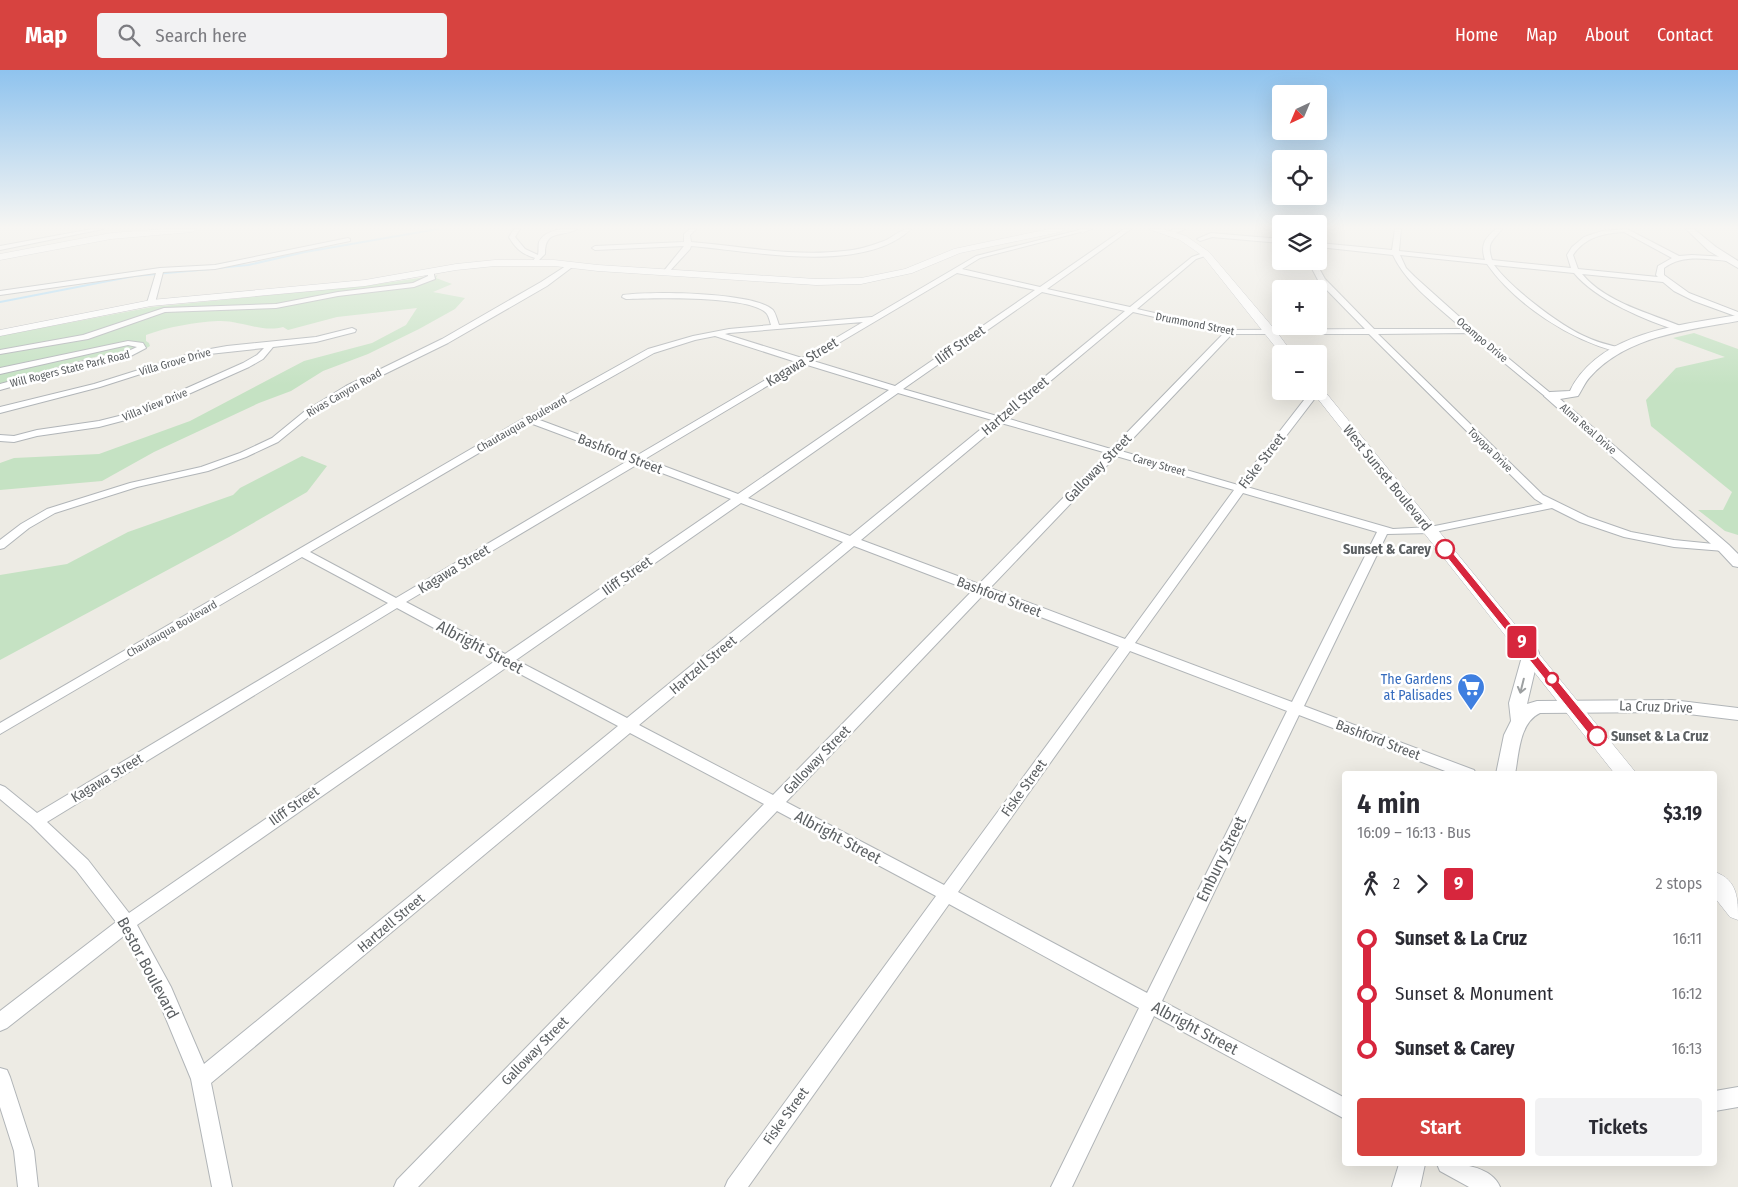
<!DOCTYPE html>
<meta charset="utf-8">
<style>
:root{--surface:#fff;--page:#f2f2f3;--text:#2b2b33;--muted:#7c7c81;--accent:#d74340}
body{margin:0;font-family:"Fira Sans Condensed",sans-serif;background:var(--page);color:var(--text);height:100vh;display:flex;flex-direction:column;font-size:19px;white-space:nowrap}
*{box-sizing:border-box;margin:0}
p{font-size:16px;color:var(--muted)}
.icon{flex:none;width:28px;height:28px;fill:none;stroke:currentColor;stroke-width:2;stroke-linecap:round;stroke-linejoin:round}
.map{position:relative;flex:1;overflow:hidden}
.sheet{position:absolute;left:1342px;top:701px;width:375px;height:395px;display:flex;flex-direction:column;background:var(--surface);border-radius:5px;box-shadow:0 5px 20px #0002}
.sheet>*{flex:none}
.badge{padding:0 10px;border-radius:4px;font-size:18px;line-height:32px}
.needle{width:32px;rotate:224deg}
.fabs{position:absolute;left:1272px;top:15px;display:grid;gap:10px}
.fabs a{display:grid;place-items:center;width:55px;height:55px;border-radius:5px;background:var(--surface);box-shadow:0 5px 20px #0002;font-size:25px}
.map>.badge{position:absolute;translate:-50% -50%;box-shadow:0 0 0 2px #fff}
.legs{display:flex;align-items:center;gap:8px;height:55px;padding:0 15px;font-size:16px}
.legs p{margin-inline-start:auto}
.head{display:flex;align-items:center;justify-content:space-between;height:85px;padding:0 15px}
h1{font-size:28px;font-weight:600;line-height:38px}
.button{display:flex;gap:10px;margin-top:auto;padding:10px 15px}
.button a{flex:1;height:58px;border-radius:5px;background:var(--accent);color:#fff;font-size:20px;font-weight:600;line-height:58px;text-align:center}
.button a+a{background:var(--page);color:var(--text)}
ul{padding:0 15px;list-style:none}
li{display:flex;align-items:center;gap:18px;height:55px;font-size:19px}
li i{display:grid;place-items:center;width:8px;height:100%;margin:0 6px;background:currentColor}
li i::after{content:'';width:12px;height:12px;margin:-6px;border:4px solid;border-radius:50%;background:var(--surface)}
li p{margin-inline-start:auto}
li:first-child i{background:linear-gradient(#0000 50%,currentColor 0)}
li:last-child i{background:linear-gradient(currentColor 50%,#0000 0)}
header{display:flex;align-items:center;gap:30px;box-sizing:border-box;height:70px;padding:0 25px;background:var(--accent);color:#fff}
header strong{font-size:24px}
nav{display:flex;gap:28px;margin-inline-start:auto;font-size:18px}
.search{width:350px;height:45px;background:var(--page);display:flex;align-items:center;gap:12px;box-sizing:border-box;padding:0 18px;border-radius:5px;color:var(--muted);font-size:19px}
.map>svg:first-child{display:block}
.green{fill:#c5e2c3}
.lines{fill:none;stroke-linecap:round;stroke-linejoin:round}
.stream{stroke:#abdaf6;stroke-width:2}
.minor-casing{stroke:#b1b5b8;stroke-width:2}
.tertiary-casing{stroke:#b1b5b8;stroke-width:2}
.secondary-casing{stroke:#b1b4b8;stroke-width:1}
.minor{fill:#fff;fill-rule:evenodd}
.tertiary{fill:#fff;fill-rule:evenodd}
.secondary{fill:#fff;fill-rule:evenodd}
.oneway{stroke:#9da0a1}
.line-1{fill:#d7263d;stroke:#fff}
.stop-1-dot{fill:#fff;stroke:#d7263d;stroke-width:2.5}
.labels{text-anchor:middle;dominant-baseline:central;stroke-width:5;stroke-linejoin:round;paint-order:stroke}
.far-street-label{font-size:11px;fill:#5c6063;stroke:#fff}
.street-label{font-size:14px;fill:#5c6063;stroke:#fff}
.stop-label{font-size:14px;font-weight:bold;fill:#5c6063;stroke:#fff;text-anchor:end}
.shop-label{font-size:14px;fill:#366cbe;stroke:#fff;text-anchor:end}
.near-street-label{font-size:16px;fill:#5c6063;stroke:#fff}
</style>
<header>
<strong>Map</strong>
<div class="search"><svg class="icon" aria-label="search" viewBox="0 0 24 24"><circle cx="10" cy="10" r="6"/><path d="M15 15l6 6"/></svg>Search here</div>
<nav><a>Home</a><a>Map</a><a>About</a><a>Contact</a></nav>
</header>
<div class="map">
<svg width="1738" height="1117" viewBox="0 0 1738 1117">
<rect width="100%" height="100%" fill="#edebe4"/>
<!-- green -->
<g class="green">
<path d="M438,204l-2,4 16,6 -19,8 32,6 -10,11 -36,20 -51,25 -45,17 -32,20 -32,12 -105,49 -52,29 -102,9v-27l14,-5 85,-4 91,-33 114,-60 68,-18 34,-18 11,-17 -80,9 -49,13 -5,-3c-21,6 -43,-7 -65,-6 -22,1 -51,6 -72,14v6l3,2 1,3 -13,8c-31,-7 -103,22 -137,30v-48l152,-29 220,-22 54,-8 8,1z"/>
<path d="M1694,263l44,16v186l-13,-4 -27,-21h25l9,-18 -81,-66 -5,-26 30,-32 49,-11 -52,-19z"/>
<path d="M302,386l25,10 -20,26 -78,45 -229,123v-85l67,-11 61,-32 105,-37 7,-7z"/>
</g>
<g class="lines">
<!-- stream -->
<g class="stream">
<path d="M217,198l31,-3 57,-13 133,-23"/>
<path d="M0,232l134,-26 76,-7"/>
</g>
<!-- minor casing -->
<g class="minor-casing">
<g id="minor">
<path d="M92,159h11l-103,21v-4z"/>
<path d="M514,159h6l-5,8 10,12 13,6c1,-4 0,-9 1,-13 6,-13 27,-14 38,-13 -15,9 -32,-1 -32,25l-10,10 -3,-2 3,-4c-13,-4 -20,-10 -26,-21z"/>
<path d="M690,159h6l-6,6 1,7c50,4 102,15 153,9 14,-1 27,-5 40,-10 10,-4 17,-13 27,-12 -48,46 -159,22 -220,17l-1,3 -23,25 -4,-2 21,-26 -89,4 -3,-2 3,-2 89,-4v-8z"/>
<path d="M1083,159h9l-112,29 -18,11 78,18 84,-58h7l-84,60 83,18 62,-50 14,-5 3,2 -1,1 -12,4 -59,50 93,21 135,-1 -46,-47 -11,-21h7l10,18 49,50h89c-25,-23 -56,-44 -70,-74l-74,-8v-4l73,7 3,-21h6l-2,22 86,9c-5,-15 0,-22 11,-31h6c-9,12 -16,13 -10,31l79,8 -4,-13 5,-8 12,-10 18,-6 25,-2 52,27 13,-1 36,2 3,2 -3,2c-22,-2 -46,-7 -64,7v7l25,18 49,19v5l-44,-16 -20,-10 -11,-9 -81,-8c24,29 68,39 101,53v4h-3c-32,-9 -85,-32 -106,-58l-80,-8c17,23 64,59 90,71 12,6 25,9 37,12l1,2 -4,2c-48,-12 -103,-48 -131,-88l-87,-9 6,13 9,9 58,52 81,67 -4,3 -3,-1 -79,-65 -90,1 165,161 45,22 43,15 43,8 50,5 6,3 -6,3 -50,-4 -50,-10 -44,-15 -28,-14 -122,25 -43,1 -83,172 170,64 2,4h-23l-154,-59 -137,286 183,97v21l-191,-103 -82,171h-21l88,-179 -190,-104 -201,283h-23l3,-7 208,-284 -159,-85 -359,376h-24l3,-7 367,-376 -134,-71 -419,350 21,104h-20l-21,-108 -34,-82 -32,-62 -118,93 -7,3v-20l116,-89 -40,-52 -45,-45 -31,-26v-14l5,2 32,26 351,-210 -86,-46 -302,177v-11l526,-306 122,-68 45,-13 36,-7 42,-4c-1,-3 -2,-8 -4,-11 -14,-19 -116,-16 -141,-15l-4,-2 1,-2c27,-4 131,-3 150,15 3,4 4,10 6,15l93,-8 104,-61zM1624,162l48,26 -14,8 -2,9 2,2 -80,-8 -5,-14c12,-18 31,-22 51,-23zM957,203l78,17 -140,96 -85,-26zM1042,222l83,19 -128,105 -94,-27zM1133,242l91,21 -113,116 -105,-31zM863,252l-61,36 -77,-24 4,-1zM1232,264h137l166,165 8,5 -113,23 -37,2 -146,-42 72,-94v-4v2h-8l-73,94 -117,-34zM715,266l81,26 -160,94 -99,-37 117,-66 41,-13zM804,294l85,26 -151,104 -93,-35zM898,323l94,27 -142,116 -102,-38zM530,353l99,37 -233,138 -86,-46zM1001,353l106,30 -128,131 -118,-44zM1116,386l118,34 -109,149 -135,-51zM638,394l93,35 -226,155 -99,-52zM1243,423l134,39 -85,170 -157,-59zM741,433l102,39 -216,176 -111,-58zM854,476l118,45 -199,204 -134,-70zM983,525l136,52 -175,238 -158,-83zM397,538l98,53 -366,252 -41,-53 -41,-38zM1130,581l157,60 -140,282 -189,-101zM507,597l111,59 -414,338 -33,-77 -34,-62z"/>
<path d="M1211,163l70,6v4l-69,-6 -12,4 -3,-2z"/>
<path d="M348,168l2,1v2l-135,28 -52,3 -8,31 -4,2 -4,-2 9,-30 -156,22v-4l160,-23 55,-3z"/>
<path d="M569,194l6,1 -28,21 -99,57 -96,47 -41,25 -33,27 -32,15 -38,14 -71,16 -82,26 -26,15 -25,20 -4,1v-9l21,-16 26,-15 83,-26 71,-16 39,-14 32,-15 33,-27 41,-25 96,-47 99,-57z"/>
<path d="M427,200h6l2,9 -21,8 -76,9 -62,12 -111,4 -77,27 -88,15v-4l83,-15 81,-27 112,-4 62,-12 75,-9 15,-7z"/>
<path d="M352,258l4,2 -1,2 -39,10 -43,5 -10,12 -14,8 -112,50 -38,10 -62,9 -23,6 -14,-1v-6l14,1 23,-6 62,-9 32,-8 112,-50 14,-8 7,-7 -64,7 -100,32 -100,26v-6l94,-23 105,-33 28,-5 89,-9z"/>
<path d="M128,271l15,2 3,5 -21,11 -40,7 -85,24v-6l84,-23 36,-6 17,-8 -9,-2 -128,29v-6z"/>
<path d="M0,998l7,2 3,7 24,74 4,36h-20l-4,-36 -14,-44z"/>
<path d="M1738,1017v20l-23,4v-20z"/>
<path d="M1437,1094c20,-1 54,1 63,23h-31l-29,-16z"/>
</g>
</g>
<!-- tertiary casing -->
<g class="tertiary-casing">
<g id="tertiary">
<path d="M1174,159h11l-16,7 -4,-3z"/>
<path d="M1686,159h8l22,18 22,14v7l-29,-17z"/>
<path d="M1738,245v6c-50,9 -112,15 -148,56 -5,5 -8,13 -12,19l-18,3 169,146 9,9v13l-5,-1 -14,-15 -175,-155 6,-4 20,-1c29,-59 110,-66 168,-76z"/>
<path d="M1531,578l6,1 2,4 -12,51 10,-3 135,-1 66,8v12l-66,-8 -132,1c-21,10 -21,41 -25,61h-19l8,-39 7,-14 -2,-18 14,-50 2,-4z"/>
<path d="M1399,1094h26l-5,23h-28z"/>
</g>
</g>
<!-- secondary casing -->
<g class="secondary-casing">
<g id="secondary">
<path d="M165,159h32l-5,3 -81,7 -111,21v-6l111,-21z"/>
<path d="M1049,159h16l-5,3 -100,21 -48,20 -51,11 -45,1 -218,-14 -44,-5h-59l-39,4 -91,16 -214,20 -151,30v-6l151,-30 214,-20 91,-16 39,-4h59l44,5 218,14 45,-1 44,-9 49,-20z"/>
<path d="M1079,159h8l1,1 -5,3 -3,-1z"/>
<path d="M1149,159h13l24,7 23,16 67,79 17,23h-12l-78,-98 -23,-16z"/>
<path d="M1319,317l3,1 315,386h-22l-301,-380 -2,-3h7z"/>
<path d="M1715,802c23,8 23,27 23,48l-8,-3 -15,-19z"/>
</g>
</g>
<!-- minor -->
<use href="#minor" class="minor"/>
<!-- tertiary -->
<use href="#tertiary" class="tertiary"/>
<!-- secondary -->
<use href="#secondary" class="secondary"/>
</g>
<!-- one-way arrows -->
<defs><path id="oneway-shaft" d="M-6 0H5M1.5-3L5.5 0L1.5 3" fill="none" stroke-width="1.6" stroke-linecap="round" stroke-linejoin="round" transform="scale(1.25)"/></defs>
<use class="oneway" href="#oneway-shaft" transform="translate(1522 616) rotate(104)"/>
<!-- sky -->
<linearGradient id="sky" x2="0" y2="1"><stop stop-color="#8fc3ee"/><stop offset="0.5" stop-color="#f7f6f3"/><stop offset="1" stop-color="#f7f6f3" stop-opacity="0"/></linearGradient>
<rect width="1738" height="315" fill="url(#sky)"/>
<!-- line-1 -->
<path class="line-1" d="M1445,476l3,1 153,187 1,2 -1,3h-8l-151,-188v-4z"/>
<!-- icons -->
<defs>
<g id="supermarket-pin" transform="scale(1.4375)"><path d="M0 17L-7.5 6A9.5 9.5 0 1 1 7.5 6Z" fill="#3f7fe0" stroke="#fff"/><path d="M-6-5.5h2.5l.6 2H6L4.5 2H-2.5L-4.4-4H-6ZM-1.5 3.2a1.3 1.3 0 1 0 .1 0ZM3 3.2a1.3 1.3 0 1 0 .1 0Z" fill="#fff"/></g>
</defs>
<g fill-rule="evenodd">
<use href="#supermarket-pin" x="1471" y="617"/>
</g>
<!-- markers -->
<g class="stop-1-dot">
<circle cx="1445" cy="479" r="9"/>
<circle cx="1552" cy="609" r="6"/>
<circle cx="1597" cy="666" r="9"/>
</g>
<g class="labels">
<!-- far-street labels -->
<g class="far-street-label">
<text transform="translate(1195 254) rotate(11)">Drummond Street</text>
<text transform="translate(1482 270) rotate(40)">Ocampo Drive</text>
<text transform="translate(175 292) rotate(-16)">Villa Grove Drive</text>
<text transform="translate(70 299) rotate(-14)">Will Rogers State Park Road</text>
<text transform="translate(344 323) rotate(-30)">Rivas Canyon Road</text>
<text transform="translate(155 335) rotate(-22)">Villa View Drive</text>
<text transform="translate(522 354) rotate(-30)">Chautauqua Boulevard</text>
<text transform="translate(1588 359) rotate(41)">Alma Real Drive</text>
<text transform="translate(1490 380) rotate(45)">Toyopa Drive</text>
<text transform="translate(1159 395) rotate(16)">Carey Street</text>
<text transform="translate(172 559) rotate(-30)">Chautauqua Boulevard</text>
</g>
<!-- street labels -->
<g class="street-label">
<text transform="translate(960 275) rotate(-35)">Iliff Street</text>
<text transform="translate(802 292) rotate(-31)">Kagawa Street</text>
<text transform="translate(1015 336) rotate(-40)">Hartzell Street</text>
<text transform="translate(620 384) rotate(21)">Bashford Street</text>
<text transform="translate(1262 391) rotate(-52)">Fiske Street</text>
<text transform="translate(1098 398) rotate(-46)">Galloway Street</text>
<text transform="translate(1387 408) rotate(51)">West Sunset Boulevard</text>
<text transform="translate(454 499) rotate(-31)">Kagawa Street</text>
<text transform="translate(627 506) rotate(-35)">Iliff Street</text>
<text transform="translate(999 527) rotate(21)">Bashford Street</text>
<text transform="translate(703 595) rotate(-40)">Hartzell Street</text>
<text transform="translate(1656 637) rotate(2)">La Cruz Drive</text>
<text transform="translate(1378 670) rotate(21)">Bashford Street</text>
<text transform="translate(817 690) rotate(-46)">Galloway Street</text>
<text transform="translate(107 708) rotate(-31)">Kagawa Street</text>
<text transform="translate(1024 718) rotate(-54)">Fiske Street</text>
<text transform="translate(294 736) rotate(-35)">Iliff Street</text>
<text transform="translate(391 853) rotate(-40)">Hartzell Street</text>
<text transform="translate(535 981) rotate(-46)">Galloway Street</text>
<text transform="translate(786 1046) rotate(-54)">Fiske Street</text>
</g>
<!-- stop labels -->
<g class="stop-label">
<text x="1431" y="479">Sunset &amp; Carey</text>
<text x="1611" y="666" text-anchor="start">Sunset &amp; La Cruz</text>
</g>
<!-- shop labels -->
<g class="shop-label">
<text x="1452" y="609">The Gardens<tspan x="1452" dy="16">at Palisades</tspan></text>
</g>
<!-- near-street labels -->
<g class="near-street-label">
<text transform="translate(480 577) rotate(28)">Albright Street</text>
<text transform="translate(838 767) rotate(28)">Albright Street</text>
<text transform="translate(1221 789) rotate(-64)">Embury Street</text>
<text transform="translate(148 898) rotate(62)">Bestor Boulevard</text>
<text transform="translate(1195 958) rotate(28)">Albright Street</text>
</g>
</g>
</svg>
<div class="fabs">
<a><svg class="needle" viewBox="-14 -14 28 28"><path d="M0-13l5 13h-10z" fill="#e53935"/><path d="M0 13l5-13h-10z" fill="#7c7c81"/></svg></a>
<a><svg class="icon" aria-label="locate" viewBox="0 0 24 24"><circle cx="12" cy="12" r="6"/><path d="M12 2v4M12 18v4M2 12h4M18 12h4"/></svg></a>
<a><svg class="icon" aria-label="layers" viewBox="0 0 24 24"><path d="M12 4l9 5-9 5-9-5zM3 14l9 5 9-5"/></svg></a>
<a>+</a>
<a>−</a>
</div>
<b class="badge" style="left:1522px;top:572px;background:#d7263d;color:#fff">9</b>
<section class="sheet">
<div class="head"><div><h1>4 min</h1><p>16:09 – 16:13 · Bus</p></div><b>$3.19</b></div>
<div class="legs"><svg class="icon" aria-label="walk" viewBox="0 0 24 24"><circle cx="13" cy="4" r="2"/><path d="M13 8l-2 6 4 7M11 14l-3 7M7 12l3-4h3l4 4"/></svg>2<svg class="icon" aria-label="forward" viewBox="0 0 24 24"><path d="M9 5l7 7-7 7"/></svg><b class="badge" style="background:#d7263d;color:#fff">9</b><p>2 stops</p></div>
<ul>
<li><i style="color:#d7263d"></i><b>Sunset &amp; La Cruz</b><p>16:11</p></li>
<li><i style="color:#d7263d"></i><span>Sunset &amp; Monument</span><p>16:12</p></li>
<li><i style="color:#d7263d"></i><b>Sunset &amp; Carey</b><p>16:13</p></li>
</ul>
<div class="button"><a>Start</a><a>Tickets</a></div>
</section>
</div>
